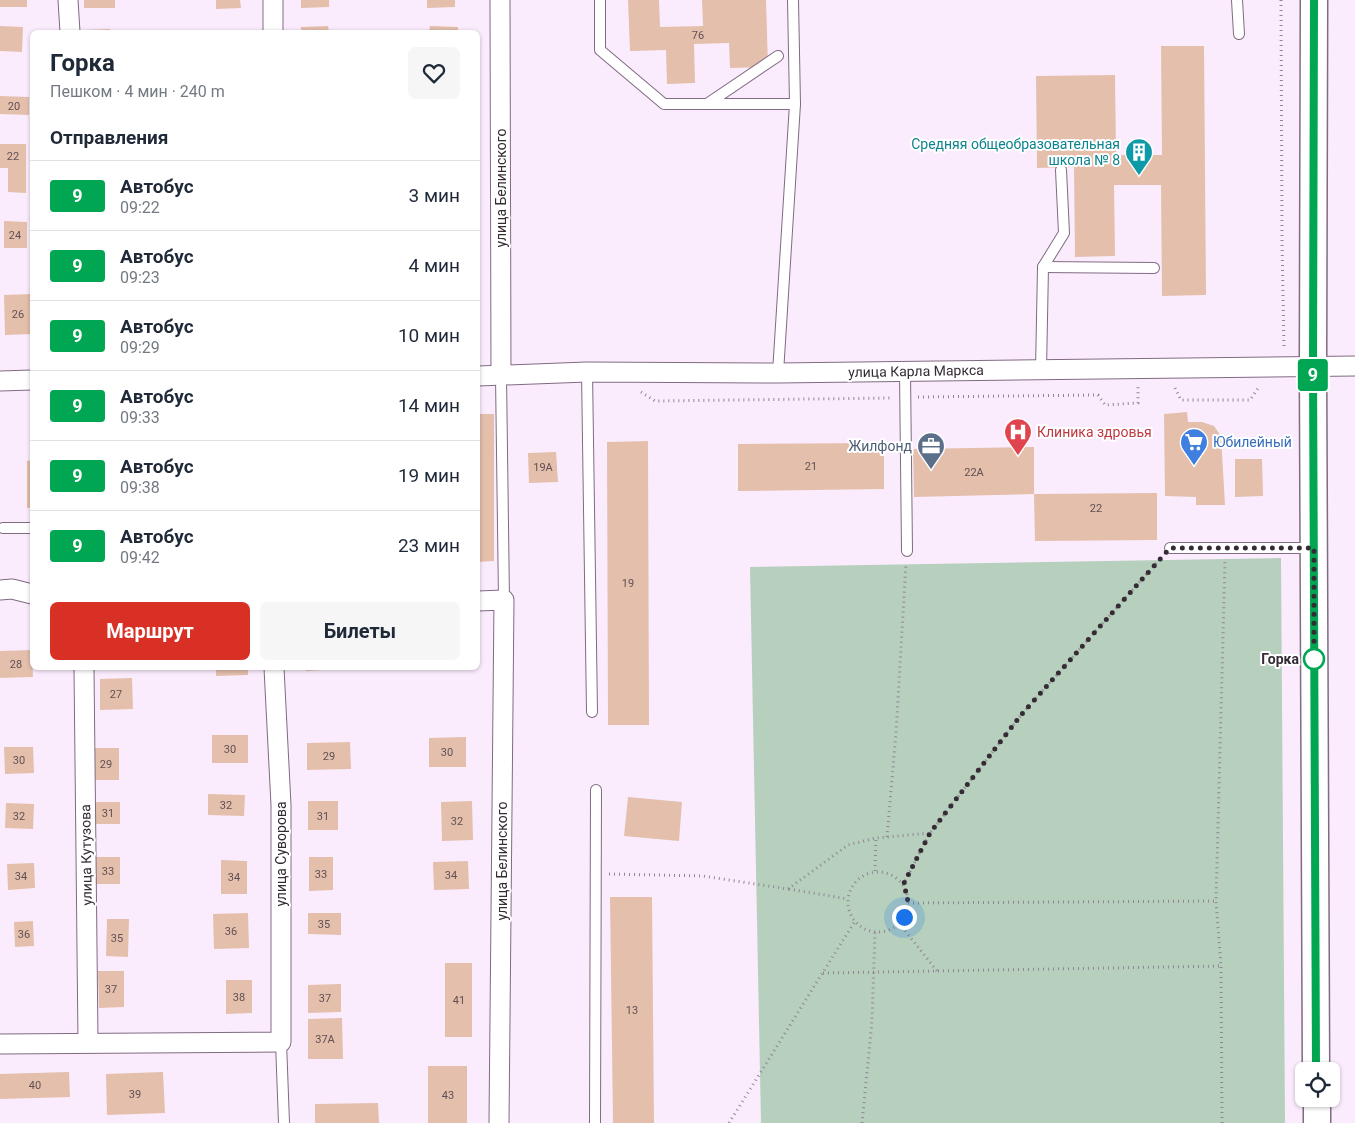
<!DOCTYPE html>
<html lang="ru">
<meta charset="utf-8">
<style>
:root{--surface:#fff;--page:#f6f6f7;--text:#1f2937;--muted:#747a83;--line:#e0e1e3;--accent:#d93025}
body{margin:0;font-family:Roboto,sans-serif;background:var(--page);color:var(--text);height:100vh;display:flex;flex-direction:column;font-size:19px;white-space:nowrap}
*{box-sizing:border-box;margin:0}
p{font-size:16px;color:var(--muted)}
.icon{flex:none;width:28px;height:28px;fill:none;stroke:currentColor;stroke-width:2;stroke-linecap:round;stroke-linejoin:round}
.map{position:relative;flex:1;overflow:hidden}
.panel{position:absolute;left:30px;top:30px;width:450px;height:640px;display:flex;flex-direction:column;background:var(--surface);border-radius:8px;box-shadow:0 1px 4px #0004}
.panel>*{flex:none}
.badge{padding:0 10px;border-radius:4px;font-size:18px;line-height:32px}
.buttons{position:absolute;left:1295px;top:1062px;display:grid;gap:10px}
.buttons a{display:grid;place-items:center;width:45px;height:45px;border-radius:8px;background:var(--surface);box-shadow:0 1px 4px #0004;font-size:25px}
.you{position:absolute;width:25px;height:25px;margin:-12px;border:4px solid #fff;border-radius:50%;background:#1a73e8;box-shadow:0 0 0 8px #1a73e833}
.map>.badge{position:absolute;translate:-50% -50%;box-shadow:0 0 0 2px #fff}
h2{padding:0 20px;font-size:19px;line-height:45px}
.round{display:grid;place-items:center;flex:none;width:52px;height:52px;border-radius:8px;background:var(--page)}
.overview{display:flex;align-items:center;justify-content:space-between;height:85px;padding:0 20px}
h1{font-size:24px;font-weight:700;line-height:38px}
.cta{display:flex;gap:10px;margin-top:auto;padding:10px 20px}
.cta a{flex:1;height:58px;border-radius:8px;background:var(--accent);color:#fff;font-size:20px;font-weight:700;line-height:58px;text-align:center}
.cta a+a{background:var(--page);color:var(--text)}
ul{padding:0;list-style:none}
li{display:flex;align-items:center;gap:15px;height:70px;padding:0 20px;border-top:1px solid var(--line)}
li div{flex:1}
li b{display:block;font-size:19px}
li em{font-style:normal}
li .badge{min-width:55px;font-weight:700;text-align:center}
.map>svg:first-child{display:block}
.green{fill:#b6d0bd}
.building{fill:#e4bfac}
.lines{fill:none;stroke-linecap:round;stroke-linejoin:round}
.service-casing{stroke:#816a83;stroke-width:12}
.minor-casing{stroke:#816a83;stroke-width:21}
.secondary-casing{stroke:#816a83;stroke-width:29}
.path{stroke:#928593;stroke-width:3;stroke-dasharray:1 4;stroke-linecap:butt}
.service{stroke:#fff;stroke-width:10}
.minor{stroke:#fff;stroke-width:19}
.secondary{stroke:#fff;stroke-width:26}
.line-casing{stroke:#fff;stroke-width:11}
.line{stroke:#00a651;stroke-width:8}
.walk{stroke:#352b35;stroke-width:5;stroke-dasharray:0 9}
.stop-dot{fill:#fff;stroke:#00a651;stroke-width:2.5}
.labels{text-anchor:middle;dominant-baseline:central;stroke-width:4;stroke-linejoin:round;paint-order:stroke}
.number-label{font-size:11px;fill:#615053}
.culture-label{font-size:14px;fill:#0d838f;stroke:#fff;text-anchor:end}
.street-label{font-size:14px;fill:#352b35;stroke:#fff}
.health-label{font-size:14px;fill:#be3a42;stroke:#fff;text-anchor:start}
.shop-label{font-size:14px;fill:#366cbe;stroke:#fff;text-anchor:start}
.service-label{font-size:14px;fill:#4e5e75;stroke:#fff;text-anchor:end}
.stop-label{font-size:14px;font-weight:bold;fill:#352b35;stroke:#fff;text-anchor:end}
</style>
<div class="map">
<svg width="1355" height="1123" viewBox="0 0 1355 1123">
<rect width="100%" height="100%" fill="#fbecfd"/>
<!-- green -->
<path class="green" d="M1281,558l4,565h-524l-11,-556z"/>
<!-- building -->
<g class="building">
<rect x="0" y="0" width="27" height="7"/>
<rect x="84" y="0" width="31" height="8"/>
<path d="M216,0h24l1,8 -25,1z"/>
<path d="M301,0h28v7l-28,1z"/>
<path d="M427,0h28v7l-28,1z"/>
<path d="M628,0h31l1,27 43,-1 -1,-26h64l2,67 -38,1 -1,-25 -35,1 1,39 -28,1 -1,-34 -36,1z"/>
<path d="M0,26l23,1 -1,25 -22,-1z"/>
<path d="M328,26l1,6h-28v-5z"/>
<path d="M430,26l28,1v5h-29z"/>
<path d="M110,29v3h-25l-1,-2z"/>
<path d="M1161,46h43l2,249 -44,1 -1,-111h-47l1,71 -40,1 -1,-90 -37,1 -1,-92 79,-1 1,80h46z"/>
<path d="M0,96l29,1v18l-29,-1z"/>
<path d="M0,144h26v49l-18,-1v-24h-8z"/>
<path d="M4,221l23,1v26h-23z"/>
<path d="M32,294v40l-27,1 -1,-40z"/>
<path d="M1187,412l1,10h14l12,4 7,10 4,69h-29v-8l-31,-1 -1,-82z"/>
<path d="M478,414h16v147l-16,1z"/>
<path d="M648,441l1,284h-41l-1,-283z"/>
<path d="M884,443v46l-146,2v-47z"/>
<path d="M1034,447v47l-120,3 -1,-48z"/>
<path d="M556,452l2,30 -29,1 -1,-30z"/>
<path d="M1235,459h27l1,37 -28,1z"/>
<path d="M32,460v48h-5v-47z"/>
<path d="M1157,493v47l-122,1 -1,-47z"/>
<path d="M32,650l1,27 -33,1v-27z"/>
<rect x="153" y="668" width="35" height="2"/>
<path d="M216,668h32v7l-32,1z"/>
<path d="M306,668h30v1l-30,2z"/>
<rect x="431" y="668" width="35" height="2"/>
<path d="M132,678l1,31 -33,1v-31z"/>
<rect x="212" y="735" width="36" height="28"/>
<path d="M466,737v30h-37v-29z"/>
<path d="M350,742l1,27 -44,1v-27z"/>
<path d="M4,747h29l1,26 -29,1z"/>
<rect x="93" y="748" width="26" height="32"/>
<path d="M208,794l37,1 -1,21 -36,-1z"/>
<path d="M628,797l54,5 -3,39 -55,-5z"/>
<rect x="308" y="801" width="30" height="29"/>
<path d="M472,801l1,39 -31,1 -1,-39z"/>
<rect x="96" y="802" width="24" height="22"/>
<path d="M6,803l28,1 -1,25 -28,-1z"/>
<rect x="95" y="857" width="25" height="27"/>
<path d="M309,857h24v33l-24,1z"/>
<path d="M221,860l26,1v33h-26z"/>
<path d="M468,861l1,28 -35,1 -1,-28z"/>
<path d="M34,863l1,25 -27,2 -1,-26z"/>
<path d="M610,897h42l2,226h-41z"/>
<path d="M248,913l1,35 -35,1 -1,-35z"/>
<path d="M308,913h33v22l-33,-1z"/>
<path d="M107,919h22l-1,38 -22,-1z"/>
<path d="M33,921l1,25 -19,1 -1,-25z"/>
<rect x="445" y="963" width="27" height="74"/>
<path d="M98,971h26v36l-25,1z"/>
<path d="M226,980h26v33l-26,1z"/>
<path d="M341,984v28l-33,1v-28z"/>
<path d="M342,1018l1,41h-35v-40z"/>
<rect x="428" y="1066" width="39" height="57"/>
<path d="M69,1072l1,25 -70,2v-25z"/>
<path d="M163,1072l2,41 -58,2 -1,-41z"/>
<path d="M378,1103l1,20h-64v-19z"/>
</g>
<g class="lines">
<!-- service casing -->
<g class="service-casing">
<g id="service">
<path d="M600,0v50l64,54h131"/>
<path d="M1237,0l2,34"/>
<path d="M707,104l71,-48"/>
<path d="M1043,267l111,1"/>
<path d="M1041,370l2,-103 21,-34 -3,-63"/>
<path d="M587,372l5,340"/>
<path d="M905,372l2,179"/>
<path d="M778,373l17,-269 -2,-104"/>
<path d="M501,376l3,224"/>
<path d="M3,528h29"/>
<path d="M1170,548h143"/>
<path d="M281,1042l3,81"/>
<path d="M595,1123l1,-333"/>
</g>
</g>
<!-- minor casing -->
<g class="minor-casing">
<g id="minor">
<path d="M68,0l2,32"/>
<path d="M273,0v32"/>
<path d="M500,0l1,376"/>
<path d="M478,376l109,-4 191,1 577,-7"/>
<path d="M0,381l32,-1"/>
<path d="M0,590l12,-1 20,5"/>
<path d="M478,601l26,-1 -5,523"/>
<path d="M84,668l4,374"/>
<path d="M0,1044l281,-2v-237l-7,-137"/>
</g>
</g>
<!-- secondary casing -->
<g class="secondary-casing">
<g id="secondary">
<path d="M1314,0l-1,368 3,703"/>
<path d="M1317,1099v24"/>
</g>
</g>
<!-- path -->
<g class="path">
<path d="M1281,0l1,241 2,108"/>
<path d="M1175,388l6,12h69l9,-13"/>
<path d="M641,392l14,9 237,-3"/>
<path d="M918,397l180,-2 7,10 33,-2v-16"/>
<path d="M887,837l9,-104 10,-170"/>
<path d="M875,871l1,-33"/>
<circle cx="878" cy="902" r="30"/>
<path d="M609,874l94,2 85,13 60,-44 28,-7 54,-5"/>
<path d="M903,885l27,-52 91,-118 139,-156"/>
<path d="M789,889l59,10"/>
<path d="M908,903l308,-2"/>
<path d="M899,923l38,48"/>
<path d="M823,973l398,-7"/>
<path d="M729,1123l126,-202"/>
<path d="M862,1123l10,-102 3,-89"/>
<path d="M1222,1123l-1,-157 -5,-65 9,-340"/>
</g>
<!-- service -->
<use href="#service" class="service"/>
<!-- minor -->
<use href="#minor" class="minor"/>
<!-- secondary -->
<use href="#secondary" class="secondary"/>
</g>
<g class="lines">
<!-- line casing -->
<g class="line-casing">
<path id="line" d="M1314,0l-1,368 3,703"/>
</g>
<!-- line -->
<use href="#line" class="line"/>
<!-- walk -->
<path class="walk" d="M904,917c5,-12 5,-20 -1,-32l27,-52 91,-118 149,-167h144v116v-5"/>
</g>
<!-- icons -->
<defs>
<g id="building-pin" transform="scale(1.4375)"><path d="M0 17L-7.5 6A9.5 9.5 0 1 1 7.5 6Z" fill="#0f9aa8" stroke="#fff"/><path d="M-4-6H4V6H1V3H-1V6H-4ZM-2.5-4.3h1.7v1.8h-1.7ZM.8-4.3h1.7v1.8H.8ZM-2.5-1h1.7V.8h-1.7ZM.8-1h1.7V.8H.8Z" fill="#fff"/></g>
<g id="hospital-pin" transform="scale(1.4375)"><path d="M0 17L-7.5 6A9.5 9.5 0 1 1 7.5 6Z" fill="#e0444e" stroke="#fff"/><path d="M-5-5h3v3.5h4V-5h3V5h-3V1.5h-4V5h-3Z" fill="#fff"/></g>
<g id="supermarket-pin" transform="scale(1.4375)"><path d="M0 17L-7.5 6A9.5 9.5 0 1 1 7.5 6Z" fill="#3f7fe0" stroke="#fff"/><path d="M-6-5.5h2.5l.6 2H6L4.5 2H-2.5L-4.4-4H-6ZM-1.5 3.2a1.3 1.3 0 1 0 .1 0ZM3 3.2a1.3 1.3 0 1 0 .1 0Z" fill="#fff"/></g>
<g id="office-pin" transform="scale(1.4375)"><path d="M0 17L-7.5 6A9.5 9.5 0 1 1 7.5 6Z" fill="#5c6f8a" stroke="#fff"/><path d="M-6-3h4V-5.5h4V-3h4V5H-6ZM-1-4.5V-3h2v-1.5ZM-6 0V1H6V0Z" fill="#fff"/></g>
</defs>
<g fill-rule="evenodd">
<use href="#building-pin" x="1139" y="152"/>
<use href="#hospital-pin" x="1018" y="432"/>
<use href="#supermarket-pin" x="1194" y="442"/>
<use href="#office-pin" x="931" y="446"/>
</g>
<!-- markers -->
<circle class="stop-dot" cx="1314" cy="659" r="10"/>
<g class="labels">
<!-- number labels -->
<g class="number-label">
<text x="698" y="35">76</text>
<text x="14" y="106">20</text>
<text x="13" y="156">22</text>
<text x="15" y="235">24</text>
<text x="18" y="314">26</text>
<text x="811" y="466">21</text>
<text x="543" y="467">19А</text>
<text x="974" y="472">22А</text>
<text x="1096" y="508">22</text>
<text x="628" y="583">19</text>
<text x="16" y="664">28</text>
<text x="116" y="694">27</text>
<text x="230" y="749">30</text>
<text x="447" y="752">30</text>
<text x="329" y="756">29</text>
<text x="19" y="760">30</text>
<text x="106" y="764">29</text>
<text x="226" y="805">32</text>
<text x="108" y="813">31</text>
<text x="19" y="816">32</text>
<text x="323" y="816">31</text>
<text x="457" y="821">32</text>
<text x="108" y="871">33</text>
<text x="321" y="874">33</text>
<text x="451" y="875">34</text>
<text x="21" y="876">34</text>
<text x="234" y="877">34</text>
<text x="324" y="924">35</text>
<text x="231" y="931">36</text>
<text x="24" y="934">36</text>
<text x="117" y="938">35</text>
<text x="111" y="989">37</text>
<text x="239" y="997">38</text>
<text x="325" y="998">37</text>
<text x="459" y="1000">41</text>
<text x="632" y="1010">13</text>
<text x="325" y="1039">37А</text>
<text x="35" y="1085">40</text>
<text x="135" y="1094">39</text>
<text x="448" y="1095">43</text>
</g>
<!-- culture labels -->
<g class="culture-label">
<text x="1120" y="144">Средняя общеобразовательная<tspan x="1120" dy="16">школа № 8</tspan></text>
</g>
<!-- street labels -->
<g class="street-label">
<text transform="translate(501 188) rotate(-90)">улица Белинского</text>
<text transform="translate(916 371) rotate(-1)">улица Карла Маркса</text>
<text transform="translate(281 854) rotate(-90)">улица Суворова</text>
<text transform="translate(86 855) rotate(-91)">улица Кутузова</text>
<text transform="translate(502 861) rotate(-90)">улица Белинского</text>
</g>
<!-- health labels -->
<g class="health-label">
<text x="1037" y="432">Клиника здровья</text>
</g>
<!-- shop labels -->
<g class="shop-label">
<text x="1213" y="442">Юбилейный</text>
</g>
<!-- service labels -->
<g class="service-label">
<text x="912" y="446">Жилфонд</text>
</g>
<!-- stop labels -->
<g class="stop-label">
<text x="1299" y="659">Горка</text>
</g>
</g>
</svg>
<div class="buttons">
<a><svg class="icon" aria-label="locate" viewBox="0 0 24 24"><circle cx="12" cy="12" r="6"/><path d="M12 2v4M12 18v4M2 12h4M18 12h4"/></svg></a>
</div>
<div class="you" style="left:904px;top:917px"></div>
<b class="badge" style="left:1313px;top:375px;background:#00a651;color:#fff">9</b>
<section class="panel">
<div class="overview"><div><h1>Горка</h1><p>Пешком · 4 мин · 240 m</p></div><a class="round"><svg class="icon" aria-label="heart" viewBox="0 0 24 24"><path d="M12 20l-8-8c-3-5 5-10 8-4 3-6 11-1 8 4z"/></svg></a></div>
<h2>Отправления</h2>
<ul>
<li><span class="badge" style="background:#00a651;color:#fff">9</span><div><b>Автобус</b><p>09:22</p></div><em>3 мин</em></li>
<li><span class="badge" style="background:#00a651;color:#fff">9</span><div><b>Автобус</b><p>09:23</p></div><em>4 мин</em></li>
<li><span class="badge" style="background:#00a651;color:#fff">9</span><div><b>Автобус</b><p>09:29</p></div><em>10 мин</em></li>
<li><span class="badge" style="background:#00a651;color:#fff">9</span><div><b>Автобус</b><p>09:33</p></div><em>14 мин</em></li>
<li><span class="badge" style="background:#00a651;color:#fff">9</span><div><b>Автобус</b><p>09:38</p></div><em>19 мин</em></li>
<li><span class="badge" style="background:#00a651;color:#fff">9</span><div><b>Автобус</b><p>09:42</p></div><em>23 мин</em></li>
</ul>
<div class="cta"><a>Маршрут</a><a>Билеты</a></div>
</section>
</div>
